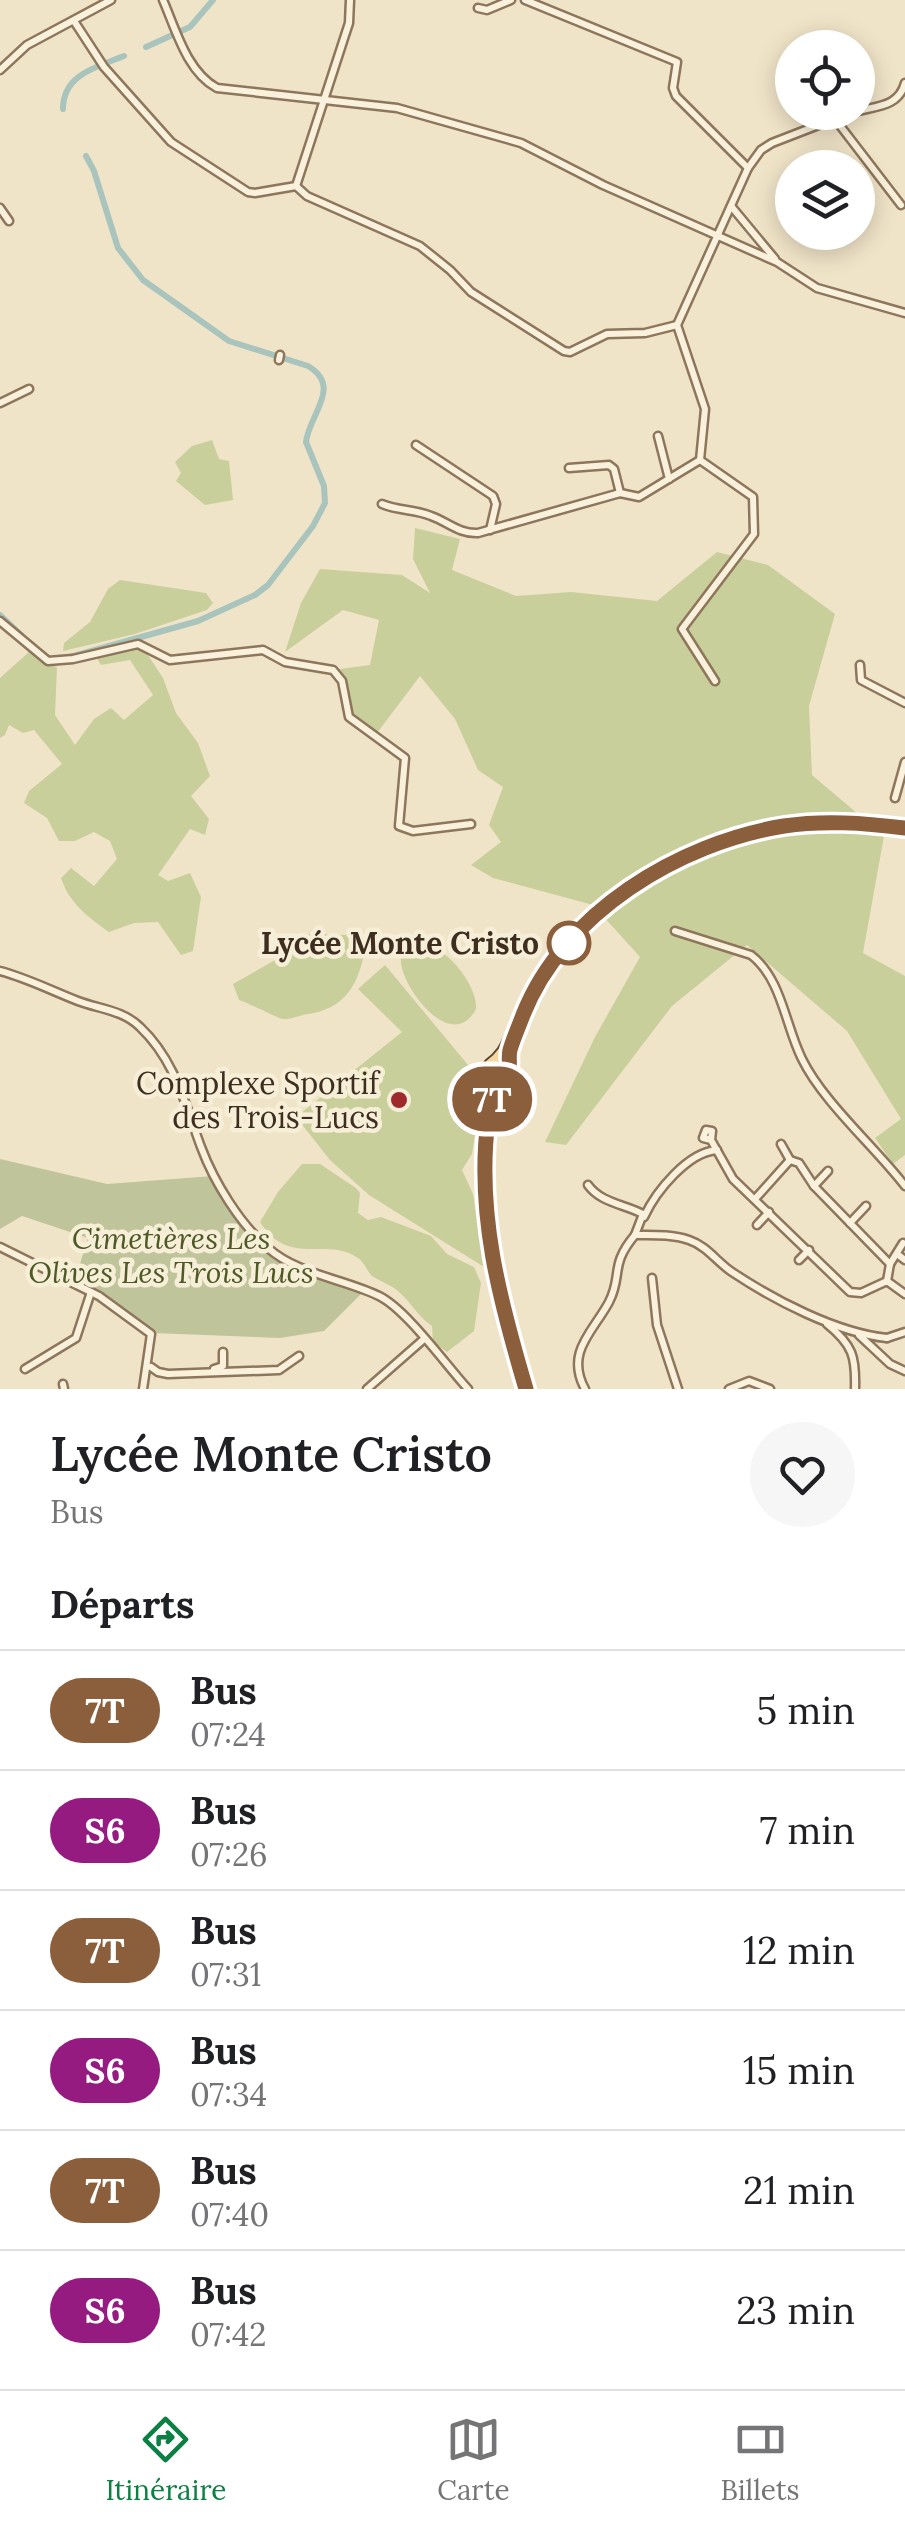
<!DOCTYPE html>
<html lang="fr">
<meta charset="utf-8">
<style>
:root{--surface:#fff;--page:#f6f6f6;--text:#202124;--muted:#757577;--line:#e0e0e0;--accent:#0b8043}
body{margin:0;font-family:Lora,serif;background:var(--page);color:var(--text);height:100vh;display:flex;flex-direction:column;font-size:38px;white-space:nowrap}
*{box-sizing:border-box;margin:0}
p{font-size:32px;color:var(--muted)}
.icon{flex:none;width:55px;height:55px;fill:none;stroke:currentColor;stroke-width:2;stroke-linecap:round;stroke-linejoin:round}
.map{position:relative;height:1389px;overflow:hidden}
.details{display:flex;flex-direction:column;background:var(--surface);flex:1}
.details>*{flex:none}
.badge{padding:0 20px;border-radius:32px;font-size:35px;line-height:65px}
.fabs{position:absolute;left:775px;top:30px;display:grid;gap:20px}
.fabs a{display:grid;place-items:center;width:100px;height:100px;border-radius:50%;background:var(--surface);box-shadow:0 5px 25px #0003;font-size:50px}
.map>.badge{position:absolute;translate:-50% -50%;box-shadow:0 0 0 5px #fff}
h2{padding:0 50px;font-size:38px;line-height:90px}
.round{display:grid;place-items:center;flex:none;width:105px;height:105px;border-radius:52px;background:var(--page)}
.summary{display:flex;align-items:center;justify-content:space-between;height:170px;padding:0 50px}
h1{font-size:48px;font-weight:600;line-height:75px}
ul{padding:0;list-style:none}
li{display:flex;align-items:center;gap:30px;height:120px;padding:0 50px;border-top:2px solid var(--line)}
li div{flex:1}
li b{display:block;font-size:38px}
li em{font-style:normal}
li .badge{min-width:110px;font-weight:700;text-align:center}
.tab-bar{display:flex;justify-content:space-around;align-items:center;height:140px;border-top:2px solid var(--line);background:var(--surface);font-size:28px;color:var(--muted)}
.tab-bar a{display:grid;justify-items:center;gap:5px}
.tab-bar .active{color:var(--accent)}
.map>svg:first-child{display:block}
.green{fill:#c9cf9b}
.cemetery{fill:#bfc49a}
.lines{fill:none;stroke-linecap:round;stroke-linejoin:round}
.canal{stroke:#a9c4bc;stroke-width:6}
.minor-casing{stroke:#8d765c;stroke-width:11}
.major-casing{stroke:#5b4430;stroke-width:12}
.minor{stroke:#faf1dc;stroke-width:6}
.major{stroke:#f3d9a0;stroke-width:8}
.line-casing{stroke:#fff;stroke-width:22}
.line{stroke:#8b5e3c;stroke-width:15}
.stop-dot{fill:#fff;stroke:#8b5e3c;stroke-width:5}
.poi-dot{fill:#9e2a2b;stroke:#f7eed8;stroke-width:4}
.labels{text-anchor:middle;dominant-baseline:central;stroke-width:9;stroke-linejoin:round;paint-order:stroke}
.stop-label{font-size:30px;font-weight:bold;fill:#3d2e20;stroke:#f7eed8;text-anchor:end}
.poi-label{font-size:30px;fill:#3d2e20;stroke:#f7eed8;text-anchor:end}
.park-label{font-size:30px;font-style:italic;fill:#4d5a26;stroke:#f7eed8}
</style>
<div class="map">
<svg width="905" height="1389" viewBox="0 0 905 1389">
<rect width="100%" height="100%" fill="#f0e4c8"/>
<!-- green -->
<g class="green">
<path d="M212,440l7,19 10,2 4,39 -28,5 -29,-24 5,-8 -6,-11 17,-16z"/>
<path d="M415,528l45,11 -8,31 64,26 55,-4 86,9 60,-49 51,13 67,49 -26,92 3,69 72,61 -21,117 42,23v179l-12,9 -18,-26 26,-19 -54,-88 -100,-86 -75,61 -106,139 -21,-3 50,-105 45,-80 -47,-52 -100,-27 -22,-13 30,-23 -12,-17 14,-38 -25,-17 -23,-51 -35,-43 -43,57 -25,-18 -12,-46 30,-4 9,-45 -36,-10 -58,42 16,-49 19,-34 82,6 28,18 -17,-34z"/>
<path d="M120,580l86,13 7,10 -6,7 -72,24 -72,17 1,-8 26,-21 18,-33z"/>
<path d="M137,646l7,3 19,29 13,35 22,30 12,33 -19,20 18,23 -4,16 -15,-6 -32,46 10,6 22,-8 11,24 -8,54 -12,4 -23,-33 -24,1 -25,9c-21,-15 -40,-29 -48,-54l10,-10 23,18 23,-27 -7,-18 -16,-9 -19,9h-16l-12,-23 -23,-15 5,-12 33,-27 -28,-34 -11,3 -14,-8 -4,10 -5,3v-60l29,-26 13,11 15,4 -2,48 20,30 19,-26 17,-11 13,12 29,-25 -23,-35 -29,5 -5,-8z"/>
<path d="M309,934l38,1 17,19c-7,35 -22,55 -56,60 -8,1 -17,6 -25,5 -4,0 -34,-16 -44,-19l-6,-16 67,-38z"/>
<path d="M419,943c25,0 59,42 57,66 -25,47 -78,-26 -75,-51l8,-10z"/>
<path d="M385,965l98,118 -11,71 -10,16 11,24 11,73 -115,-72 -39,-35 -34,-43 106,-85 -44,-43z"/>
<path d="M302,1164h18l36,24 4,5 -2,20 10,7 13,-3 50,19 16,18 27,13 7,16 -7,48 -27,21 -14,-10 -1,-16c-15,-10 -20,-23 -33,-34 -7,-7 -18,-10 -27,-16 -5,-5 -8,-14 -14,-18 -32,-22 -69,10 -98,-36l18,-30z"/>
</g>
<!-- cemetery -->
<path class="cemetery" d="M0,1159l107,25 106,-8 20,37 37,43 93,36 -39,39 -44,7 -127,-5 -78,-53 13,-42 -66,-22 -22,13z"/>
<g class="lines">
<!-- canal -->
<g class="canal">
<path d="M146,47l44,-20 23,-27"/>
<path d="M63,109c0,-35 34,-42 61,-53"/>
<path d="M0,615l21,20"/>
<path d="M70,657l128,-36 57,-26 13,-10 45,-59 12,-23 -1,-17 -18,-44c3,-28 37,-55 2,-76l-79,-25 -86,-61 -25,-32 -24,-77 -8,-15"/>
</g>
<!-- minor casing -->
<g class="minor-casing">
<g id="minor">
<path d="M163,0c13,30 24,72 54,88l180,20 124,35 82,42 174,77 40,26 88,25"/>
<path d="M525,0l152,62 -4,26 3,8 72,72"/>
<path d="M478,8l9,2 24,-10"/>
<path d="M74,21l30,46 67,75 77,50 7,1 41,-7 53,-163 1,-23"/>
<path d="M0,70l27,-25 84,-45"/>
<path d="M858,111c20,-5 41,-5 47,-28"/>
<path d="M835,119l66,86"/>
<path d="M296,186l11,10 113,50 30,24 21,22 93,59 6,1 37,-18 38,-1 32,-8"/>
<path d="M731,206l44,53"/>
<path d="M0,208l9,13"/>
<path d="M279,360l1,-5"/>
<path d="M0,403l29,-14"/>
<path d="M658,436l11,43"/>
<path d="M416,445l77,51 3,8 -6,26"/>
<path d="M569,468l40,-3 5,4 6,24"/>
<path d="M382,504c16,7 33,5 49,12 17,6 28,18 47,17l142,-40 19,4 61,-37"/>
<path d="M0,621l48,40 25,-2 65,-15 32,16 93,-10 22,12 48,8 9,11 7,36 56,41 -6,68 14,5 58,-7"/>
<path d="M860,665l1,15 44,23"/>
<path d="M715,681l-33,-52 72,-95 -1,-37 -53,-37 5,-51 -28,-84 71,-157 13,-18 11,-7 80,-31"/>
<path d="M895,798l10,-36"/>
<path d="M675,931l76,24c31,24 34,70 51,104 21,43 73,88 103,127"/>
<path d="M0,971c27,7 52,20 78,30 21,8 45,9 62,26 35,33 45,77 61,120 13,35 39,77 67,101 29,26 76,31 111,48 27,13 67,69 89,93"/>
<path d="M711,1140l-8,-2 3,-8 6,1 -1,9 22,39 117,113 11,1 26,-12 18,13"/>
<path d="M781,1144l9,16"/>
<path d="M790,1160l9,3 15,23 76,78 -3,17"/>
<path d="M588,1185c13,18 36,19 55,29l-8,21"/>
<path d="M814,1186l14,-15"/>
<path d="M755,1199l35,-39"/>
<path d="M644,1217c12,-26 44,-65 73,-67"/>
<path d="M850,1223l16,-17"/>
<path d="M757,1225l12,-13"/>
<path d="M0,1247l99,49 52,38 -8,55"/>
<path d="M897,1254l8,6"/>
<path d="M799,1260l10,-10"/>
<path d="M890,1264l13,-21"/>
<path d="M652,1278l5,47 21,64"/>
<path d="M827,1324c26,21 29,33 28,65"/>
<path d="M859,1335l31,29 15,7"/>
<path d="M887,1338l18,-6"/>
<path d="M151,1367l7,5 10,2 111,-4 20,-14"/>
<path d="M25,1369l51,-31 15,-46"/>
<path d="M214,1369l9,-3v-14"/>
<path d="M63,1384l1,5"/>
<path d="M367,1389l57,-50"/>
<path d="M585,1389c-20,-37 8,-57 24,-87 14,-27 0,-36 26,-67 18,0 37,-1 54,5 18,6 28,22 43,32 42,28 105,61 155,66"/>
<path d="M729,1389l20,-8 21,8"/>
</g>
</g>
<!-- major casing -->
<g class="major-casing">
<g id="major">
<path d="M512,1045l-4,29 -10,10 -10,33 -3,76 6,63 35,133"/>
<path d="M492,1098l-3,-34c19,-14 17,-25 29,-43 14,-21 25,-44 40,-64 22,-30 49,-51 78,-71 85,-58 169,-70 269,-58"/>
</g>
</g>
<!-- minor -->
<use href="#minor" class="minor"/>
<!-- major -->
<use href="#major" class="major"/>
</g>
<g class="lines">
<!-- line casing -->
<g class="line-casing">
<path id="line" d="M526,1389c-26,-88 -50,-176 -38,-269 1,-11 4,-27 10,-36 4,-5 8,-6 10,-11 3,-6 0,-16 2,-23 3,-11 9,-24 13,-35 40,-102 156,-172 261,-189 40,-6 80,-3 121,2"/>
</g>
<!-- line -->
<use href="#line" class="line"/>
</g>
<!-- markers -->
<circle class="stop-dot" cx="569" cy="943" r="20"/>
<circle class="poi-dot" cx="399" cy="1100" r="10"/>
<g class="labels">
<!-- stop labels -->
<g class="stop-label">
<text x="539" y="943">Lycée Monte Cristo</text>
</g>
<!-- poi labels -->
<g class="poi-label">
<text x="379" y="1083">Complexe Sportif<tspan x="379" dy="34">des Trois-Lucs</tspan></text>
</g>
<!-- park labels -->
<g class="park-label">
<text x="171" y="1238">Cimetières Les<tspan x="171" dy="34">Olives Les Trois Lucs</tspan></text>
</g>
</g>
</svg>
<div class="fabs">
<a><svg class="icon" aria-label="locate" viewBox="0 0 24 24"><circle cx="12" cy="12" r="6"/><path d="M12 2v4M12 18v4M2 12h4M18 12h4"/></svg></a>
<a><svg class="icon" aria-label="layers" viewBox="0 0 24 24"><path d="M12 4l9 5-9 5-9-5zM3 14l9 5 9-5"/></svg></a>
</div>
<b class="badge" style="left:492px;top:1099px;background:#8b5e3c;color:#fff">7T</b>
</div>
<section class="details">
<div class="summary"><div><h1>Lycée Monte Cristo</h1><p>Bus</p></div><a class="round"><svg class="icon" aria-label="heart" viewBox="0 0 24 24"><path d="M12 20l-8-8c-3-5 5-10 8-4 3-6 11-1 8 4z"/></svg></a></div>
<h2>Départs</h2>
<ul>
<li><span class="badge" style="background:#8b5e3c;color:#fff">7T</span><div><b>Bus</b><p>07:24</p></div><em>5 min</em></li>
<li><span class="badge" style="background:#951b81;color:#fff">S6</span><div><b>Bus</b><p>07:26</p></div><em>7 min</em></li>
<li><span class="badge" style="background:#8b5e3c;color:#fff">7T</span><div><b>Bus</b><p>07:31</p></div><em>12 min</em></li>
<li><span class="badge" style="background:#951b81;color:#fff">S6</span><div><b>Bus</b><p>07:34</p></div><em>15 min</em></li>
<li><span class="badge" style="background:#8b5e3c;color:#fff">7T</span><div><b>Bus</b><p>07:40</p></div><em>21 min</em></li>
<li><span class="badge" style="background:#951b81;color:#fff">S6</span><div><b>Bus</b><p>07:42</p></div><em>23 min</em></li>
</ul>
</section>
<nav class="tab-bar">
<a class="active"><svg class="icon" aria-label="directions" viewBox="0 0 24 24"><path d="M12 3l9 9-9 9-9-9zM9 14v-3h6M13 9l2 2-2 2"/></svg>Itinéraire</a>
<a><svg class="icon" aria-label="map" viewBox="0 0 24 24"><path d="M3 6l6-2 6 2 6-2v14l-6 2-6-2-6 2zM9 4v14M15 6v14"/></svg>Carte</a>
<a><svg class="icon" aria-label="tickets" viewBox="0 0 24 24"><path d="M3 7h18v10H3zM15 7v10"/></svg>Billets</a>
</nav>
